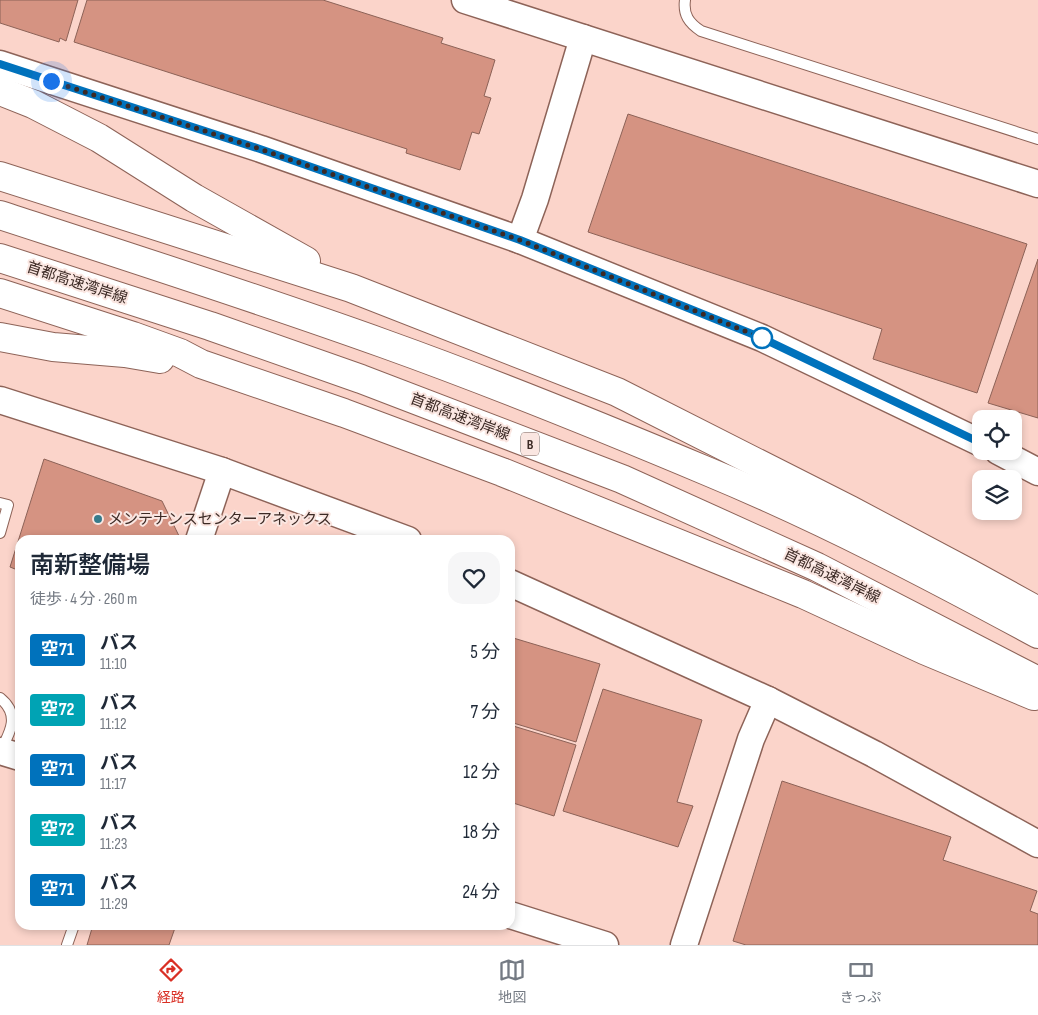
<!DOCTYPE html>
<html lang="ja">
<meta charset="utf-8">
<style>
:root{--surface:#fff;--page:#f6f6f7;--text:#1f2937;--muted:#747a83;--line:#e0e1e3;--accent:#d93025}
body{margin:0;font-family:"Sofia Sans Condensed","Noto Sans JP",sans-serif;background:var(--page);color:var(--text);height:100vh;display:flex;flex-direction:column;font-size:19px;white-space:nowrap}
*{box-sizing:border-box;margin:0}
p{font-size:16px;color:var(--muted)}
.icon{flex:none;width:28px;height:28px;fill:none;stroke:currentColor;stroke-width:2;stroke-linecap:round;stroke-linejoin:round}
.map{position:relative;flex:1;overflow:hidden}
.drawer{position:absolute;left:15px;top:535px;width:500px;height:395px;display:flex;flex-direction:column;background:var(--surface);border-radius:15px;box-shadow:0 2px 8px #0003}
.drawer>*{flex:none}
.badge{padding:0 10px;border-radius:4px;font-size:18px;line-height:32px}
.fabs{position:absolute;left:972px;top:410px;display:grid;gap:10px}
.fabs a{display:grid;place-items:center;width:50px;height:50px;border-radius:10px;background:var(--surface);box-shadow:0 2px 8px #0003;font-size:25px}
.you{position:absolute;width:25px;height:25px;margin:-12px;border:4px solid #fff;border-radius:50%;background:#1a73e8;box-shadow:0 0 0 8px #1a73e833}
.map>.badge{position:absolute;translate:-50% -50%;box-shadow:0 0 0 2px #fff}
.round{display:grid;place-items:center;flex:none;width:52px;height:52px;border-radius:15px;background:var(--page)}
.headline{display:flex;align-items:center;justify-content:space-between;height:85px;padding:0 15px}
h1{font-size:24px;font-weight:600;line-height:38px}
ul{padding:0;list-style:none}
li{display:flex;align-items:center;gap:15px;height:60px;padding:0 15px}
li div{flex:1}
li b{display:block;font-size:19px}
li em{font-style:normal}
li .badge{min-width:55px;font-weight:700;text-align:center}
.menu{display:flex;justify-content:space-around;align-items:center;height:70px;border-top:1px solid var(--line);background:var(--surface);font-size:14px;color:var(--muted)}
.menu a{display:grid;justify-items:center;gap:2px}
.menu .selected{color:var(--accent)}
.map>svg:first-child{display:block}
.building{fill:#d59382;stroke:#8c6257}
.lines{fill:none;stroke-linecap:round;stroke-linejoin:round}
.lane-casing{stroke:#8d6358;stroke-width:12}
.secondary-casing{stroke:#8d6358;stroke-width:29}
.highway-casing{stroke:#8d6358;stroke-width:30}
.lane{stroke:#fff;stroke-width:10}
.secondary{stroke:#fff;stroke-width:26}
.highway{stroke:#fff;stroke-width:28}
.line-casing{stroke:#fff;stroke-width:11}
.line{stroke:#0072bc;stroke-width:8}
.walk{stroke:#3c2a25;stroke-width:5;stroke-dasharray:0 9}
.stop-dot{fill:#fff;stroke:#0072bc;stroke-width:2.5}
.poi-dot{fill:#377b8b;stroke:#fae6e1;stroke-width:2}
.labels{text-anchor:middle;dominant-baseline:central;stroke-width:4;stroke-linejoin:round;paint-order:stroke}
.shield{fill:#fae6e1;stroke:#75625d;stroke-width:1}
.shield-label{font-size:14px;font-weight:bold;fill:#3c2a25}
.street-label{font-size:15px;fill:#3c2a25;stroke:#fae6e1}
.poi-label{font-size:15px;fill:#3c2a25;stroke:#fae6e1;text-anchor:start}
</style>
<div class="map">
<svg width="1038" height="945" viewBox="0 0 1038 945">
<rect width="100%" height="100%" fill="#fbd4ca"/>
<!-- building -->
<g class="building">
<path d="M0,0h78l-12,41 -6,-3 -1,4 -59,-19z"/>
<path d="M87,0h236l120,38 -2,5 54,17 -11,36 7,2 -12,36 -7,-2 -12,38 -54,-17 1,-4 -333,-107z"/>
<path d="M628,114l399,130 -50,149 -104,-34 9,-30 -294,-97z"/>
<path d="M1038,259v159l-50,-15z"/>
<path d="M44,459l118,42 18,37v2h-160v31l-10,-4z"/>
<path d="M510,637l90,27 -24,78 -66,-20z"/>
<path d="M603,689l99,31 -25,82 16,4 -15,41 -115,-36z"/>
<path d="M510,725l66,20 -22,71 -44,-14z"/>
<path d="M782,781l169,56 -8,23 94,31 -7,20 8,3v31h-292l-13,-4z"/>
<path d="M93,925h83l-7,20h-82z"/>
</g>
<g class="lines">
<!-- lane casing -->
<g class="lane-casing">
<g id="lane">
<path d="M685,0c-2,15 4,23 16,31l337,108"/>
<path d="M0,503l8,2 -8,28"/>
<path d="M0,698c20,16 11,33 1,52"/>
<path d="M67,945l7,-20"/>
</g>
</g>
<!-- secondary casing -->
<g class="secondary-casing">
<g id="secondary">
<path d="M465,0l573,184"/>
<path d="M0,64l261,85 259,91 242,98 219,105"/>
<path d="M520,240l15,-41 48,-161"/>
<path d="M0,400l222,71 186,69"/>
<path d="M998,451l40,21"/>
<path d="M199,540l23,-69"/>
<path d="M510,583l258,117 106,54 164,90"/>
<path d="M0,751l20,6"/>
<path d="M510,915l95,30"/>
<path d="M684,945l67,-206 17,-39"/>
</g>
</g>
<!-- highway casing -->
<g class="highway-casing">
<g id="highway">
<path d="M0,91l33,13 66,34 95,60 112,63"/>
<path d="M0,176l351,112 266,104 233,118 119,63 69,38"/>
<path d="M0,215c129,42 257,83 385,129 109,39 217,83 324,128 113,47 222,104 329,162"/>
<path d="M0,258l210,68 151,53 261,100 195,88 221,114"/>
<path d="M0,293l133,43 47,17 21,11 143,49 158,59 301,122 121,56 110,46"/>
<path d="M0,337l53,10 72,6 35,6"/>
</g>
</g>
<!-- lane -->
<use href="#lane" class="lane"/>
<!-- secondary -->
<use href="#secondary" class="secondary"/>
<!-- highway -->
<use href="#highway" class="highway"/>
</g>
<g class="lines">
<!-- line casing -->
<g class="line-casing">
<path id="line" d="M0,64l260,85 260,91 242,98 219,105"/>
</g>
<!-- line -->
<use href="#line" class="line"/>
<!-- walk -->
<path class="walk" d="M51,81l209,68 260,91 242,98"/>
</g>
<!-- markers -->
<circle class="stop-dot" cx="762" cy="338" r="10"/>
<circle class="poi-dot" cx="98" cy="519" r="5"/>
<g class="labels">
<!-- shield labels -->
<rect class="shield" x="521" y="432.5" width="18" height="23" rx="4"/>
<g class="shield-label">
<text x="530" y="444">B</text>
</g>
<!-- street labels -->
<g class="street-label">
<text transform="translate(77 283) rotate(18)">首都高速湾岸線</text>
<text transform="translate(460 417) rotate(21)">首都高速湾岸線</text>
<text transform="translate(832 576) rotate(26)">首都高速湾岸線</text>
</g>
<!-- poi labels -->
<g class="poi-label">
<text x="108" y="519">メンテナンスセンターアネックス</text>
</g>
</g>
</svg>
<div class="fabs">
<a><svg class="icon" aria-label="locate" viewBox="0 0 24 24"><circle cx="12" cy="12" r="6"/><path d="M12 2v4M12 18v4M2 12h4M18 12h4"/></svg></a>
<a><svg class="icon" aria-label="layers" viewBox="0 0 24 24"><path d="M12 4l9 5-9 5-9-5zM3 14l9 5 9-5"/></svg></a>
</div>
<div class="you" style="left:51px;top:81px"></div>
<section class="drawer">
<div class="headline"><div><h1>南新整備場</h1><p>徒歩 · 4 分 · 260 m</p></div><a class="round"><svg class="icon" aria-label="heart" viewBox="0 0 24 24"><path d="M12 20l-8-8c-3-5 5-10 8-4 3-6 11-1 8 4z"/></svg></a></div>
<ul>
<li><span class="badge" style="background:#0072bc;color:#fff">空71</span><div><b>バス</b><p>11:10</p></div><em>5 分</em></li>
<li><span class="badge" style="background:#00a3b4;color:#fff">空72</span><div><b>バス</b><p>11:12</p></div><em>7 分</em></li>
<li><span class="badge" style="background:#0072bc;color:#fff">空71</span><div><b>バス</b><p>11:17</p></div><em>12 分</em></li>
<li><span class="badge" style="background:#00a3b4;color:#fff">空72</span><div><b>バス</b><p>11:23</p></div><em>18 分</em></li>
<li><span class="badge" style="background:#0072bc;color:#fff">空71</span><div><b>バス</b><p>11:29</p></div><em>24 分</em></li>
</ul>
</section>
</div>
<nav class="menu">
<a class="selected"><svg class="icon" aria-label="directions" viewBox="0 0 24 24"><path d="M12 3l9 9-9 9-9-9zM9 14v-3h6M13 9l2 2-2 2"/></svg>経路</a>
<a><svg class="icon" aria-label="map" viewBox="0 0 24 24"><path d="M3 6l6-2 6 2 6-2v14l-6 2-6-2-6 2zM9 4v14M15 6v14"/></svg>地図</a>
<a><svg class="icon" aria-label="tickets" viewBox="0 0 24 24"><path d="M3 7h18v10H3zM15 7v10"/></svg>きっぷ</a>
</nav>
